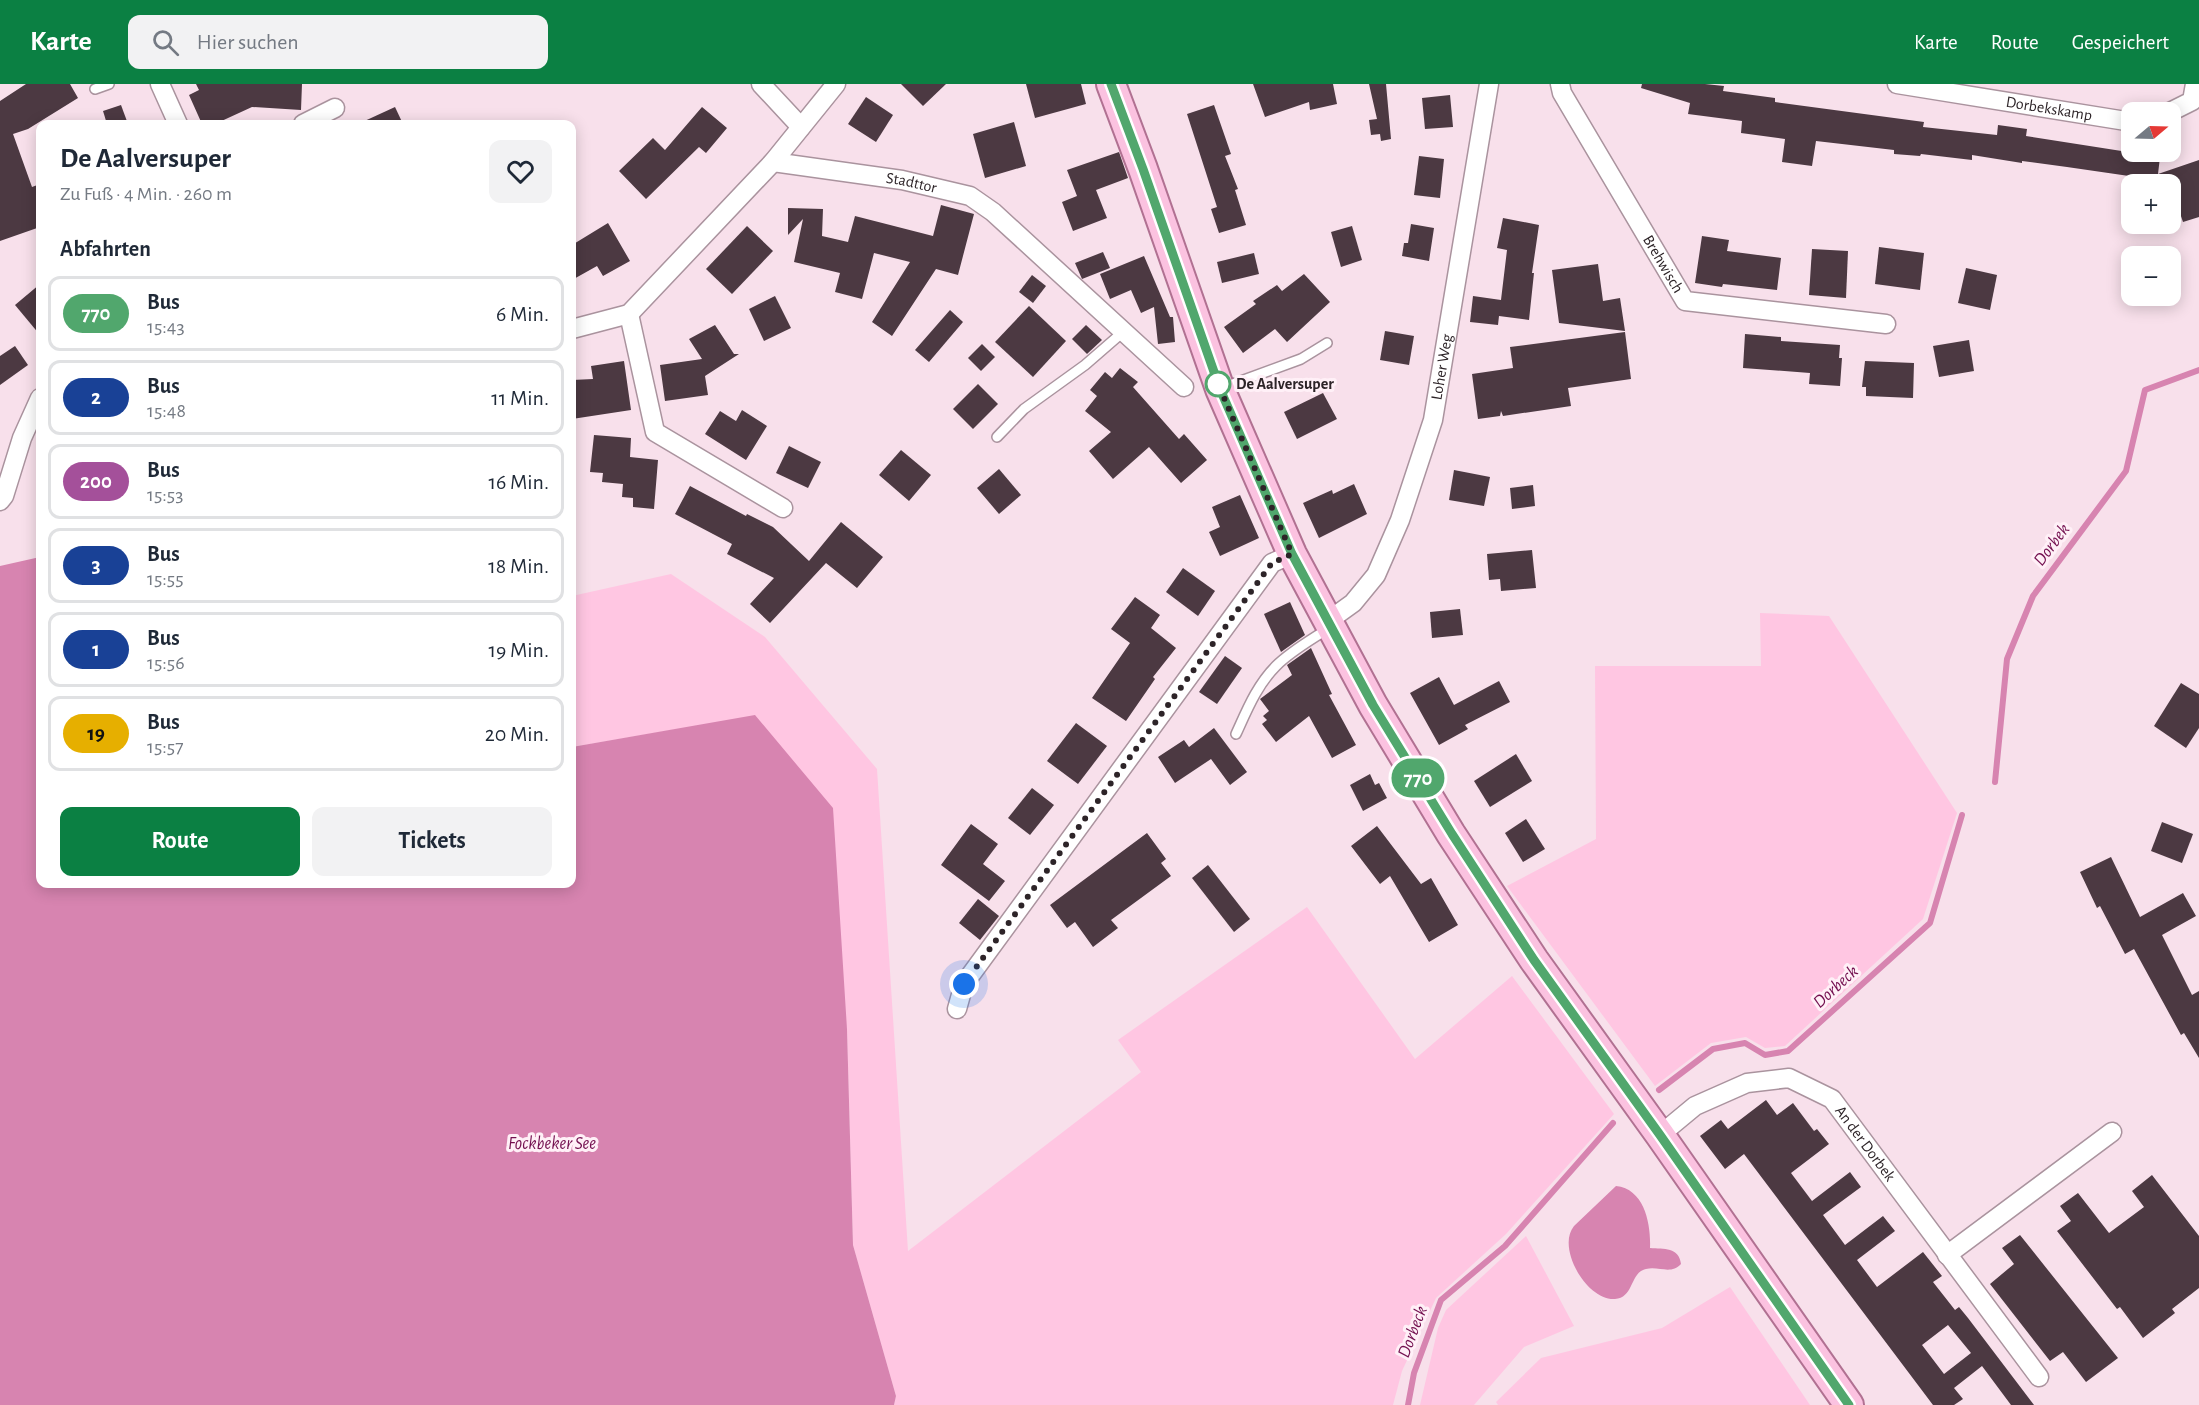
<!DOCTYPE html>
<html lang="de">
<meta charset="utf-8">
<style>
:root{--surface:#fff;--page:#f2f2f3;--text:#1f2937;--muted:#747a83;--line:#e0e1e3;--accent:#0b8043}
body{margin:0;font-family:"Alegreya Sans",sans-serif;background:var(--page);color:var(--text);height:100vh;display:flex;flex-direction:column;font-size:22px;white-space:nowrap}
*{box-sizing:border-box;margin:0}
p{font-size:20px;color:var(--muted)}
.icon{flex:none;width:33px;height:33px;fill:none;stroke:currentColor;stroke-width:2;stroke-linecap:round;stroke-linejoin:round}
.map{position:relative;flex:1;overflow:hidden}
.panel{position:absolute;left:36px;top:36px;width:540px;height:768px;display:flex;flex-direction:column;background:var(--surface);border-radius:12px;box-shadow:0 3px 15px #0003}
.panel>*{flex:none}
.badge{padding:0 12px;border-radius:20px;font-size:21px;line-height:39px}
.needle{width:39px;rotate:71deg}
.fabs{position:absolute;left:2121px;top:18px;display:grid;gap:12px}
.fabs a{display:grid;place-items:center;width:60px;height:60px;border-radius:12px;background:var(--surface);box-shadow:0 3px 15px #0003;font-size:30px}
.you{position:absolute;width:30px;height:30px;margin:-15px;border:4px solid #fff;border-radius:50%;background:#1a73e8;box-shadow:0 0 0 9px #1a73e833}
.map>.badge{position:absolute;translate:-50% -50%;box-shadow:0 0 0 3px #fff}
h2{padding:0 24px;font-size:22px;line-height:54px}
.round{display:grid;place-items:center;flex:none;width:63px;height:63px;border-radius:12px;background:var(--page)}
.overview{display:flex;align-items:center;justify-content:space-between;height:102px;padding:0 24px}
h1{font-size:28px;font-weight:700;line-height:45px}
.button{display:flex;gap:12px;margin-top:auto;padding:12px 24px}
.button a{flex:1;height:69px;border-radius:12px;background:var(--accent);color:#fff;font-size:24px;font-weight:700;line-height:69px;text-align:center}
.button a+a{background:var(--page);color:var(--text)}
ul{padding:0;list-style:none}
li{display:flex;align-items:center;gap:18px;height:75px;margin:0 12px 9px;padding:0 12px;border:3px solid var(--line);border-radius:12px}
li div{flex:1}
li b{display:block;font-size:22px}
li em{font-style:normal}
li .badge{min-width:66px;font-weight:700;text-align:center}
header{display:flex;align-items:center;gap:36px;box-sizing:border-box;height:84px;padding:0 30px;background:var(--accent);color:#fff}
header strong{font-size:28px}
nav{display:flex;gap:33px;margin-inline-start:auto;font-size:21px}
.search{width:420px;height:54px;background:var(--page);display:flex;align-items:center;gap:15px;box-sizing:border-box;padding:0 21px;border-radius:12px;color:var(--muted);font-size:22px}
.map>svg:first-child{display:block}
.green{fill:#ffc6e2}
.water{fill:#d784b0}
.lines{fill:none;stroke-linecap:round;stroke-linejoin:round}
.stream{stroke:#d784b0;stroke-width:6}
.building{fill:#4c3942;fill-rule:evenodd}
.service-casing{stroke:#aa939e;stroke-width:12}
.minor-casing{stroke:#aa939e;stroke-width:21}
.primary-casing{stroke:#b17192;stroke-width:32}
.service{stroke:#fff;stroke-width:9}
.minor{stroke:#fff;stroke-width:18}
.primary{stroke:#fbc2e0;stroke-width:28}
.line-casing{stroke:#fff;stroke-width:14}
.line{stroke:#51a76d;stroke-width:9}
.walk{stroke:#2d2428;stroke-width:6;stroke-dasharray:0 10.8}
.stop-dot{fill:#fff;stroke:#51a76d;stroke-width:3}
.labels{text-anchor:middle;dominant-baseline:central;stroke-width:6;stroke-linejoin:round;paint-order:stroke}
.street-label{font-size:16px;fill:#2d2428;stroke:#fff0f7}
.stop-label{font-size:16px;font-weight:bold;fill:#2d2428;stroke:#fff0f7;text-anchor:start}
.water-label{font-size:18px;font-style:italic;fill:#730f4f;stroke:#fff0f7}
</style>
<header>
<strong>Karte</strong>
<div class="search"><svg class="icon" aria-label="search" viewBox="0 0 24 24"><circle cx="10" cy="10" r="6"/><path d="M15 15l6 6"/></svg>Hier suchen</div>
<nav><a>Karte</a><a>Route</a><a>Gespeichert</a></nav>
</header>
<div class="map">
<svg width="2199" height="1321" viewBox="0 0 2199 1321">
<rect width="100%" height="100%" fill="#f8e0eb"/>
<!-- green -->
<g class="green">
<path d="M671,490l94,63 112,132 31,482 233,-179 -23,-32 189,-133 108,152 97,-83 102,138 -108,120 -70,64 -34,73 -9,34h-499l2,-9 -43,-151 -6,-216 -92,-313 -183,31v-151z"/>
<path d="M1760,529l69,3 128,197 -34,106 -138,127 -20,2 -19,-11 -35,6 -56,43 -148,-200 89,-47 -1,-173h166z"/>
<path d="M1526,1152l48,90 -50,21 -50,58h-54l18,-77 8,-18z"/>
<path d="M1730,1203l80,118h-312l-2,-3 45,-44 121,-30z"/>
</g>
<!-- water -->
<g class="water">
<path d="M40,473v327h532v-137l183,-32 78,93 14,221 6,216 43,151 -2,9h-894v-839z"/>
<path d="M1616,1102c29,3 35,39 34,62 14,1 29,-1 31,16 -10,11 -22,2 -35,5 -16,3 -12,29 -31,30 -28,2 -59,-51 -41,-73z"/>
</g>
<g class="lines">
<!-- stream -->
<g class="stream">
<path d="M1995,698l12,-123 26,-63 93,-125 19,-81 54,-20"/>
<path d="M1659,1006l54,-41 32,-6 20,12 23,-4 142,-128 32,-108"/>
<path d="M1408,1321l6,-32 27,-73 64,-54 108,-123"/>
</g>
</g>
<!-- building -->
<g class="building">
<path d="M26,0h44l8,14 -50,31 -15,5 19,53 8,-3v43l-40,14v-140z"/>
<path d="M196,0h106l-1,26 -49,-3 -37,17h-13l-13,-29 10,-5z"/>
<path d="M901,0h45l-23,22z"/>
<path d="M1026,0h55l5,20 -51,14z"/>
<path d="M1253,0h80l4,20 -27,6 -1,-8 -44,15z"/>
<path d="M1369,0h17l5,55 -10,2 -1,-7 -9,1 -2,-15 8,-1z"/>
<path d="M1642,0h63l19,2 -1,5 52,7v4l149,20 -1,5 74,8 1,-10 29,4 -1,7 134,21 -2,17 41,-14v57l-16,5 -13,-38h-42l1,-8 -62,-9 -45,-6v2l-50,-8v5l-51,-6 -1,2 -26,-2v-4l-78,-9 -4,25 -30,-4 3,-23 -44,-6 1,-12 -54,-7 2,-11 -49,-15z"/>
<path d="M1450,11l3,32 -28,2 -3,-31z"/>
<path d="M866,13l27,18 -17,27 -28,-18z"/>
<path d="M121,21l7,19h-21l-4,-13z"/>
<path d="M1214,21l17,49 -6,2 13,33 -3,1 11,35 -27,8 -8,-24 6,-2 -30,-93z"/>
<path d="M395,23l8,17h-45z"/>
<path d="M702,23l25,21 -21,25 -7,-6 -53,52 -27,-28 34,-33 12,12z"/>
<path d="M1014,38l12,44 -41,12 -12,-44z"/>
<path d="M1119,68l9,26 -32,12 11,28 -34,13 -11,-29 15,-6 -10,-26z"/>
<path d="M1419,72l25,3 -4,39 -26,-3z"/>
<path d="M941,121l33,9 -16,61 -22,-6 -44,67 -20,-14 38,-60 -36,-9 -12,46 -27,-7 5,-19 -46,-11 9,-43 -15,16v-27l35,1 -1,27 26,6 7,-26 78,20z"/>
<path d="M1503,134l36,7 -7,48h2l-5,47 -30,-4 -1,9 -28,-3 3,-26 28,4 6,-50 -10,-2z"/>
<path d="M608,139l22,38 -27,15 -6,-10 -25,14v-35z"/>
<path d="M1411,140l23,4 -5,33 -27,-5 2,-13h4z"/>
<path d="M747,142l26,25 -41,43 -26,-25z"/>
<path d="M1352,142l10,34 -21,7 -10,-35z"/>
<path d="M1702,152l27,4 -2,11 54,7 -4,32 -54,-6 -1,3 -27,-4z"/>
<path d="M1879,163l45,6 -4,37 -45,-6z"/>
<path d="M1812,165l36,2 -2,47 -37,-3z"/>
<path d="M1103,168l7,16 -28,11 -7,-16z"/>
<path d="M1254,169l5,21 -37,9 -5,-21z"/>
<path d="M1144,172l26,61h3l2,25 -17,2 -4,-37 -13,6 -10,-23 -21,9 -10,-25z"/>
<path d="M1598,180l5,37 17,-3 5,33 -66,-8 -7,-53z"/>
<path d="M1966,184l31,7 -7,35 -32,-7z"/>
<path d="M1304,190l26,28 -43,40 -12,-13 -32,24 -19,-26 32,-23 -3,-3 24,-16 5,6z"/>
<path d="M1032,191l14,11 -13,17 -14,-11z"/>
<path d="M40,200v51l-25,-30z"/>
<path d="M775,212l16,32 -27,13 -15,-32z"/>
<path d="M1029,222l37,35 -33,36 -38,-35z"/>
<path d="M950,226l13,12 -34,40 -14,-12z"/>
<path d="M715,241l19,29h5l-34,22 3,19 -43,6 -5,-36 42,-6 -13,-20z"/>
<path d="M1086,241l16,15 -15,14 -15,-15z"/>
<path d="M1385,247l29,5 -5,29 -29,-5z"/>
<path d="M1625,248l6,47 -63,9 3,18 -68,10 -2,-5 -1,5 -22,3 -6,-45 41,-6 -3,-21z"/>
<path d="M1745,250l36,3v4l59,4 -1,13h3l-2,28 -31,-2 1,-11 -67,-5z"/>
<path d="M1969,256l5,31 -35,6 -6,-31z"/>
<path d="M982,260l13,13 -14,14 -13,-13z"/>
<path d="M15,262l13,19 -28,20v-29z"/>
<path d="M624,277l7,49 -59,9v-39l21,-1 -2,-13z"/>
<path d="M1865,277l49,2 -1,35 -47,-2v-9h-4z"/>
<path d="M1120,284l18,14 -5,5 46,52 5,-5 23,26 -26,23 -32,-36 -36,32 -24,-28 22,-19 -26,-21 12,-15 -7,-6 15,-18 7,6z"/>
<path d="M978,300l20,20 -25,25 -20,-20z"/>
<path d="M1323,309l14,26 -40,20 -13,-27z"/>
<path d="M742,326l25,16 -21,34 -41,-26 15,-23 16,10z"/>
<path d="M594,351l37,3 -1,19 28,3 -4,49 -21,-2v-9l-11,-1 1,-13 -21,-2 1,-9 -13,-1z"/>
<path d="M789,362l32,16 -13,26 -32,-15z"/>
<path d="M901,366l30,25 -22,26 -30,-26z"/>
<path d="M999,385l22,26 -22,19 -22,-26z"/>
<path d="M1454,386l36,7 -6,29 -35,-6z"/>
<path d="M1354,400l13,30 -48,24 -16,-35 29,-13 1,4z"/>
<path d="M1533,401l2,21 -23,3 -2,-21z"/>
<path d="M690,402l56,30 1,-2 26,13 36,34 32,-39 42,35 -26,31 -31,-25 -56,60 -20,-19 24,-26 -47,-24 5,-10 -57,-30z"/>
<path d="M1240,411l19,43 -39,18 -11,-24 11,-5 -8,-20z"/>
<path d="M1532,466l4,38 -35,3 -1,-12 -11,1 -2,-26z"/>
<path d="M1183,484l32,23 -17,25 -32,-24z"/>
<path d="M1135,513l25,18 -9,13 25,20 -23,29 2,2 -29,42 -34,-23 38,-55 -19,-14z"/>
<path d="M1290,518l15,33 -24,17 -17,-38z"/>
<path d="M1460,525l3,26 -31,3 -2,-26z"/>
<path d="M1311,564l21,46 -3,1 27,50 -24,13 -23,-42 -33,26 -14,-18 5,-4 -4,-4 6,-5 -9,-12 32,-24 -5,-10z"/>
<path d="M1225,572l17,12 -25,36 -18,-12z"/>
<path d="M1439,593l15,28 45,-24 11,21 -45,23 3,4 -29,16 -29,-52z"/>
<path d="M2181,599l18,11v34l-13,20 -32,-22z"/>
<path d="M1076,639l31,23 -29,38 -31,-23z"/>
<path d="M1214,644l33,44 -17,13 -19,-26 -36,24 -17,-26 26,-17 5,7z"/>
<path d="M1516,670l16,27 -42,26 -16,-26z"/>
<path d="M1370,690l5,11 4,-2 8,15 -24,13 -13,-26z"/>
<path d="M1032,704l22,17 -24,30 -22,-17z"/>
<path d="M1526,735l19,30 -22,13 -18,-29z"/>
<path d="M2162,738l31,12 -11,29 -31,-12z"/>
<path d="M971,740l27,20 -15,20 22,17 -16,20 -48,-36z"/>
<path d="M1377,742l44,58 10,-6 27,47 -29,17 -39,-66 -10,8 -29,-38z"/>
<path d="M1147,749l19,26 -5,4 10,13 -60,44 7,8 -25,19 -18,-25 -8,6 -17,-23z"/>
<path d="M2111,773l29,60 43,-24 13,23 -34,19 30,60 7,-4v67l-15,-25 -3,2 -47,-86 -9,5 -25,-48 -3,2 -17,-36z"/>
<path d="M1208,781l42,54 -16,13 -42,-54z"/>
<path d="M978,815l21,17 -19,24 -21,-17z"/>
<path d="M1766,1016l11,15 16,-12 21,28 3,-2 12,15 -38,29 21,28 38,-29 11,15 -38,28 22,30 38,-29 12,15 -38,29 20,27 46,-35 19,24 -9,6 22,28 4,-3 9,11 66,87h-23l-29,-39 -28,22 9,11 -9,6h-21l-189,-251 -19,15 -25,-33 21,-16 7,9zM1948,1241l23,28 -27,21 -22,-29z"/>
<path d="M2152,1091l47,61v52l-27,21 3,4 -32,25 -23,-31 -3,2 -60,-78 14,-10 -11,-15 18,-13 31,40 35,-26 -12,-16z"/>
<path d="M2020,1151l98,123 -32,24 -23,-30 -13,9 -60,-77 24,-20 -12,-16z"/>
</g>
<g class="lines">
<!-- service casing -->
<g class="service-casing">
<g id="service">
<path d="M95,5l14,-5"/>
<path d="M1222,304l79,-29 26,-16"/>
<path d="M997,353l27,-28 61,-44 38,-33"/>
<path d="M1236,650c11,-24 21,-49 40,-68 15,-15 35,-26 53,-38"/>
</g>
</g>
<!-- minor casing -->
<g class="minor-casing">
<g id="minor">
<path d="M160,0l18,40"/>
<path d="M761,0l40,43"/>
<path id="s1" d="M1560,0l2,9 123,208 201,23"/>
<path id="s2" d="M1897,0l235,38"/>
<path d="M2170,28l22,-11 3,-17"/>
<path d="M303,40l32,-16"/>
<path id="s3" d="M773,78l129,18 68,16 23,16 191,175"/>
<path d="M629,230l26,118 128,76"/>
<path d="M572,245l57,-15 144,-152 63,-78"/>
<path d="M0,417l4,-5 18,-58 18,-40"/>
<path id="s4" d="M1328,537l25,-18 23,-28 24,-55 33,-100 56,-336"/>
<path d="M957,925l7,-25 308,-421 20,-9"/>
<path id="s5" d="M1660,1051l35,-29 52,-23 42,-5 43,21 207,278"/>
<path d="M1947,1171l165,-123"/>
</g>
</g>
<!-- primary casing -->
<g class="primary-casing">
<path id="primary" d="M1111,0l32,85 77,220 72,165 81,151 78,129 83,126 126,175 189,270"/>
</g>
<!-- service -->
<use href="#service" class="service"/>
<!-- minor -->
<use href="#minor" class="minor"/>
<!-- primary -->
<use href="#primary" class="primary"/>
</g>
<g class="lines">
<!-- line casing -->
<g class="line-casing">
<path id="line" d="M1111,0l32,85 77,220 72,165 81,151 79,129 82,126 126,175 189,270"/>
</g>
<!-- line -->
<use href="#line" class="line"/>
<!-- walk -->
<path class="walk" d="M964,900l308,-421 20,-9 -74,-170"/>
</g>
<!-- markers -->
<circle class="stop-dot" cx="1218" cy="300" r="12"/>
<g class="labels">
<!-- street labels -->
<g class="street-label">
<text stroke="none"><textPath href="#s2" startOffset="154">Dorbekskamp</textPath></text>
<text stroke="none"><textPath href="#s3" startOffset="140">Stadttor</textPath></text>
<text stroke="none"><textPath href="#s1" startOffset="208">Brehwisch</textPath></text>
<text stroke="none"><textPath href="#s4" startOffset="286">Loher Weg</textPath></text>
<text stroke="none"><textPath href="#s5" startOffset="248">An der Dorbek</textPath></text>
</g>
<!-- stop labels -->
<g class="stop-label">
<text x="1236" y="300">De Aalversuper</text>
</g>
<!-- water labels -->
<g class="water-label">
<text transform="translate(2052 461) rotate(-53)">Dorbek</text>
<text transform="translate(1836 903) rotate(-42)">Dorbeck</text>
<text x="552" y="1060">Fockbeker See</text>
<text transform="translate(1413 1248) rotate(-69)">Dorbeck</text>
</g>
</g>
</svg>
<div class="fabs">
<a><svg class="needle" viewBox="-14 -14 28 28"><path d="M0-13l5 13h-10z" fill="#e53935"/><path d="M0 13l5-13h-10z" fill="#747a83"/></svg></a>
<a>+</a>
<a>−</a>
</div>
<div class="you" style="left:964px;top:900px"></div>
<b class="badge" style="left:1418px;top:694px;background:#51a76d;color:#fff">770</b>
<section class="panel">
<div class="overview"><div><h1>De Aalversuper</h1><p>Zu Fuß · 4 Min. · 260 m</p></div><a class="round"><svg class="icon" aria-label="heart" viewBox="0 0 24 24"><path d="M12 20l-8-8c-3-5 5-10 8-4 3-6 11-1 8 4z"/></svg></a></div>
<h2>Abfahrten</h2>
<ul>
<li><span class="badge" style="background:#51a76d;color:#fff">770</span><div><b>Bus</b><p>15:43</p></div><em>6 Min.</em></li>
<li><span class="badge" style="background:#194196;color:#fff">2</span><div><b>Bus</b><p>15:48</p></div><em>11 Min.</em></li>
<li><span class="badge" style="background:#a4509a;color:#fff">200</span><div><b>Bus</b><p>15:53</p></div><em>16 Min.</em></li>
<li><span class="badge" style="background:#194196;color:#fff">3</span><div><b>Bus</b><p>15:55</p></div><em>18 Min.</em></li>
<li><span class="badge" style="background:#194196;color:#fff">1</span><div><b>Bus</b><p>15:56</p></div><em>19 Min.</em></li>
<li><span class="badge" style="background:#e6af00;color:#111">19</span><div><b>Bus</b><p>15:57</p></div><em>20 Min.</em></li>
</ul>
<div class="button"><a>Route</a><a>Tickets</a></div>
</section>
</div>
